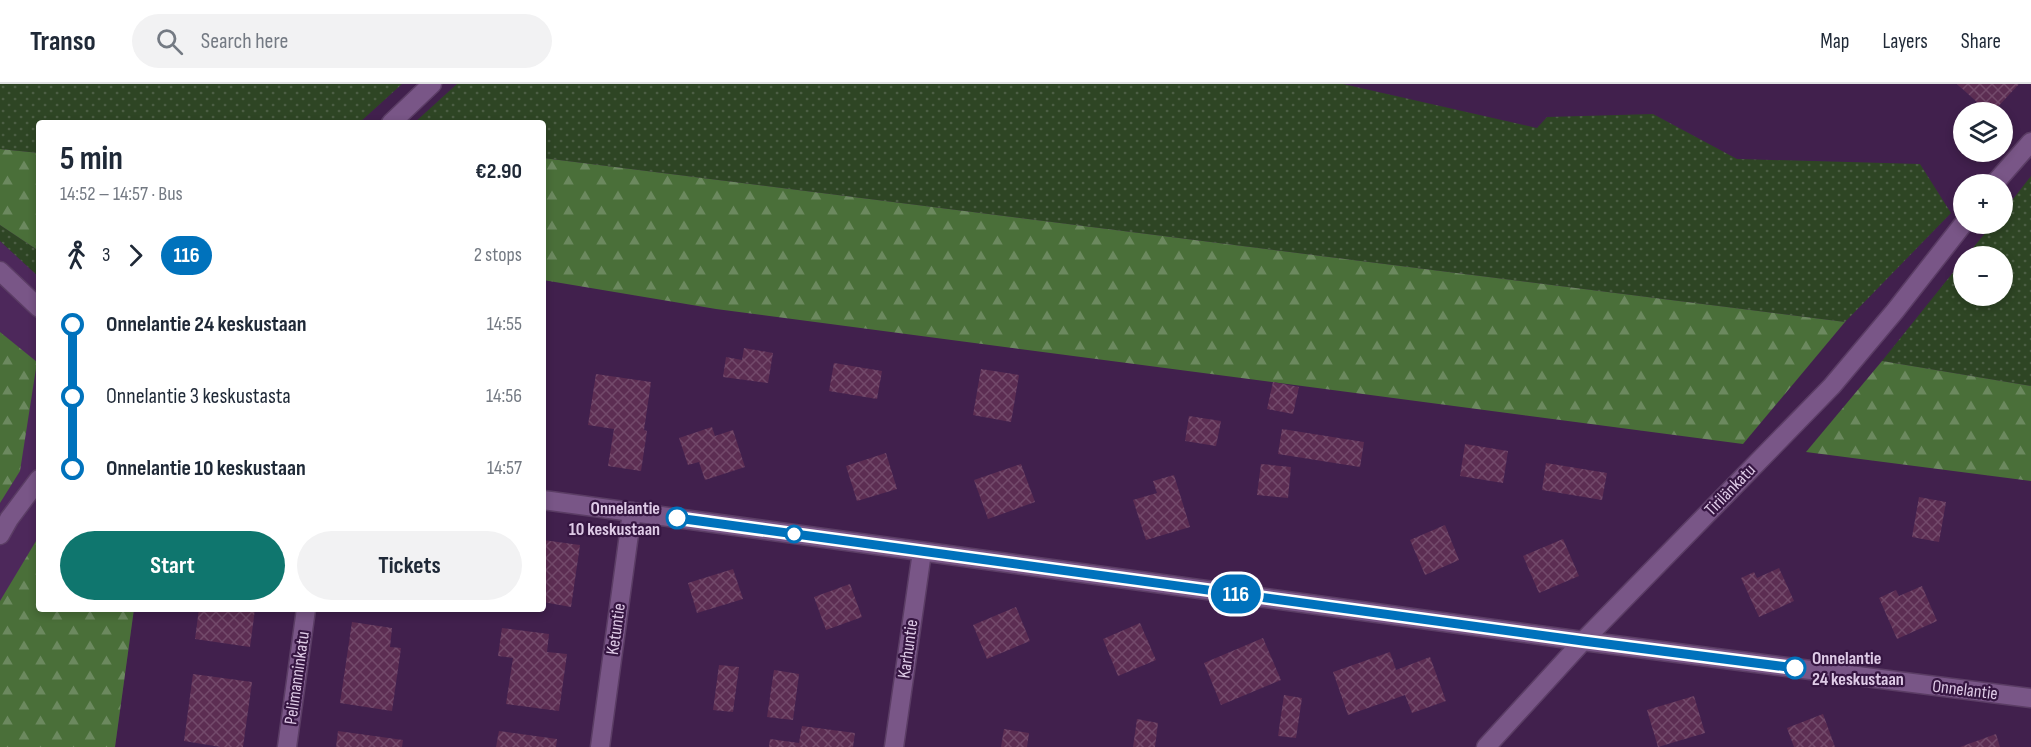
<!DOCTYPE html>
<meta charset="utf-8">
<style>
:root{--surface:#fff;--page:#f2f2f3;--text:#1f2937;--muted:#747a83;--line:#e0e1e3;--accent:#0f766e}
body{margin:0;font-family:"Sofia Sans Condensed",sans-serif;background:var(--page);color:var(--text);height:100vh;display:flex;flex-direction:column;font-size:22px;white-space:nowrap}
*{box-sizing:border-box;margin:0}
p{font-size:20px;color:var(--muted)}
.icon{flex:none;width:33px;height:33px;fill:none;stroke:currentColor;stroke-width:2;stroke-linecap:round;stroke-linejoin:round}
.map{position:relative;flex:1;overflow:hidden}
.details{position:absolute;left:36px;top:36px;width:510px;height:492px;display:flex;flex-direction:column;background:var(--surface);border-radius:6px;box-shadow:0 3px 9px #0003}
.details>*{flex:none}
.badge{padding:0 12px;border-radius:20px;font-size:21px;line-height:39px}
.tools{position:absolute;left:1953px;top:18px;display:grid;gap:12px}
.tools a{display:grid;place-items:center;width:60px;height:60px;border-radius:50%;background:var(--surface);box-shadow:0 3px 9px #0003;font-size:30px}
.map>.badge{position:absolute;translate:-50% -50%;box-shadow:0 0 0 3px #fff}
.legs{display:flex;align-items:center;gap:9px;height:66px;padding:0 24px;font-size:20px}
.legs p{margin-inline-start:auto}
.head{display:flex;align-items:center;justify-content:space-between;height:102px;padding:0 24px}
h1{font-size:33px;font-weight:700;line-height:45px}
.primary-button{display:flex;gap:12px;margin-top:auto;padding:12px 24px}
.primary-button a{flex:1;height:69px;border-radius:36px;background:var(--accent);color:#fff;font-size:24px;font-weight:700;line-height:69px;text-align:center}
.primary-button a+a{background:var(--page);color:var(--text)}
ul{padding:0 24px;list-style:none}
li{display:flex;align-items:center;gap:21px;height:72px;font-size:22px}
li i{display:grid;place-items:center;width:9px;height:100%;margin:0 8px;background:currentColor}
li i::after{content:'';width:15px;height:15px;margin:-8px;border:4px solid;border-radius:50%;background:var(--surface)}
li p{margin-inline-start:auto}
li:first-child i{background:linear-gradient(#0000 50%,currentColor 0)}
li:last-child i{background:linear-gradient(currentColor 50%,#0000 0)}
header{display:flex;align-items:center;gap:36px;box-sizing:border-box;height:84px;padding:0 30px;background:var(--surface);border-bottom:2px solid var(--line)}
header strong{font-size:28px}
nav{display:flex;gap:33px;margin-inline-start:auto;font-size:21px}
.search{width:420px;height:54px;background:var(--page);display:flex;align-items:center;gap:15px;box-sizing:border-box;padding:0 21px;border-radius:33px;color:var(--muted);font-size:22px}
.map>svg:first-child{display:block}
.built{fill:#4d285b}
.grass{fill:url(#grass-dots)}
.forest{fill:url(#forest-firs)}
.building{fill:url(#building-cross-hatch)}
.lines{fill:none;stroke-linecap:round;stroke-linejoin:round}
.street-casing{stroke:#5b3d65;stroke-width:21}
.secondary-casing{stroke:#5b3d65;stroke-width:21}
.street{stroke:#795687;stroke-width:18}
.secondary{stroke:#795687;stroke-width:18}
.line-1-casing{stroke:#fff;stroke-width:14}
.line-1{stroke:#0072bc;stroke-width:9}
.stop-1-dot{fill:#fff;stroke:#0072bc;stroke-width:3}
.labels{text-anchor:middle;dominant-baseline:central;stroke-width:4.5;stroke-linejoin:round;paint-order:stroke}
.street-label{font-size:18px;fill:#dfcbe7;stroke:#361642}
.stop-label{font-size:18px;font-weight:bold;fill:#dfcbe7;stroke:#361642;text-anchor:end}
</style>
<header>
<strong>Transo</strong>
<div class="search"><svg class="icon" aria-label="search" viewBox="0 0 24 24"><circle cx="10" cy="10" r="6"/><path d="M15 15l6 6"/></svg>Search here</div>
<nav><a>Map</a><a>Layers</a><a>Share</a></nav>
</header>
<div class="map">
<svg width="2031" height="663" viewBox="0 0 2031 663">
<defs>
<pattern id="grass-dots" width="8" height="8" patternUnits="userSpaceOnUse" patternTransform="scale(1.5)"><rect width="8" height="8" fill="#2e4524"/><path d="M2 2h.1M6 6h.1" fill="none" stroke="#4c5e44" stroke-width="1.8" stroke-linecap="round"/></pattern>
<pattern id="forest-firs" width="22" height="20" patternUnits="userSpaceOnUse" patternTransform="scale(1.5)"><rect width="22" height="20" fill="#4a6f39"/><path d="M5 1l3.5 6h-7zM16 11l3.5 6h-7z" fill="#6c895f"/></pattern>
<pattern id="building-cross-hatch" width="8" height="8" patternUnits="userSpaceOnUse" patternTransform="scale(1.5)"><rect width="8" height="8" fill="#5c2d52"/><path d="M0 0l8 8M0 8l8-8" fill="none" stroke="#734a6b"/></pattern>
</defs>
<rect width="100%" height="100%" fill="#41204d"/>
<!-- built -->
<path class="built" d="M0,157l39,36v332h95l-19,138h-115z"/>
<!-- grass -->
<g class="grass">
<path d="M0,0h402l-43,39h-320v30l-39,-4z"/>
<path d="M457,0h886l194,44 10,-11 106,-3 84,45 183,5 31,49 -106,109 -1302,-164v-35h-129z"/>
<path d="M2031,92v210l-149,-25 81,-101 1,36h38v-40h-36l27,-32h9l1,-12z"/>
<path d="M0,141l39,26v26l-39,-36z"/>
</g>
<!-- forest -->
<g class="forest">
<path d="M0,65l39,4v98l-39,-26z"/>
<path d="M543,74l1302,164 -102,122 -1027,-135 -173,-29z"/>
<path d="M0,248l37,30 -17,109 -20,32z"/>
<path d="M1882,277l149,25v95l-225,-29z"/>
<path d="M39,452v73h95l-19,138h-115v-146z"/>
</g>
<!-- building -->
<g class="building">
<path d="M1957,0h62l-26,28h-5z"/>
<path d="M744,264l29,5 -5,30 -45,-6 3,-20 16,3z"/>
<path d="M834,279l48,8 -5,28 -48,-8z"/>
<path d="M981,285l38,6 -8,47 -38,-7z"/>
<path d="M596,290l55,8 -7,48 3,1 -6,40 -33,-5 6,-37 -26,-4z"/>
<path d="M1273,298l26,5 -6,27 -26,-5z"/>
<path d="M1189,332l32,5 -5,25 -31,-5z"/>
<path d="M712,343l3,9 18,-6 12,37 -40,13 -6,-18 -11,3 -9,-27z"/>
<path d="M1282,345l82,13 -4,25 -82,-13z"/>
<path d="M1465,360l43,7 -5,32 -43,-7z"/>
<path d="M886,369l11,36 -40,12 -11,-35z"/>
<path d="M1546,379l61,10 -5,27 -60,-10z"/>
<path d="M1021,380l14,38 -47,17 -14,-39z"/>
<path d="M1261,380l30,3 -3,31 -31,-3z"/>
<path d="M1174,391l16,52 -44,13 -13,-40 24,-7 -4,-12z"/>
<path d="M1919,413l27,5 -7,40 -27,-5z"/>
<path d="M1445,441l14,35 -34,15 -15,-35z"/>
<path d="M1563,455l16,37 -40,17 -16,-37z"/>
<path d="M543,456l37,5 -9,62 -28,-5z"/>
<path d="M1779,484l15,33 -35,16 -18,-39 13,-6 3,6z"/>
<path d="M733,485l10,30 -46,14 -9,-30z"/>
<path d="M850,500l12,33 -36,13 -12,-33z"/>
<path d="M1922,502l15,35 -40,18 -18,-41 17,-8 3,6z"/>
<path d="M1016,523l14,34 -43,18 -14,-34z"/>
<path d="M199,525h56l-5,38 -55,-8z"/>
<path d="M352,538l40,6 -2,19 11,1 -9,63 -52,-8z"/>
<path d="M1140,539l16,37 -38,16 -15,-37z"/>
<path d="M502,544l47,6 -2,18 20,2 -8,57 -53,-7 7,-46 -15,-2z"/>
<path d="M1263,554l18,42 -60,25 -17,-42z"/>
<path d="M1390,568l6,18 34,-13 16,44 -34,12 -7,-18 -57,20 -15,-43z"/>
<path d="M719,581l20,2 -6,45 -20,-2z"/>
<path d="M774,586l25,4 -6,46 -26,-3z"/>
<path d="M193,590l59,8 -9,65h-22l-37,-6z"/>
<path d="M1284,611l18,3 -6,40 -18,-2z"/>
<path d="M1694,612l11,37 -47,14 -11,-37z"/>
<path d="M1823,630l12,33h-41l-7,-19z"/>
<path d="M1137,635l21,4 -3,24h-22z"/>
<path d="M802,642l53,7 -2,14h-84l1,-8 29,4z"/>
<path d="M1004,645l25,4 -2,14h-26z"/>
<path d="M338,647l65,9 -1,7h-66z"/>
<path d="M499,647l58,8 -1,8h-60z"/>
<path d="M1996,650l4,13h-40z"/>
</g>
<g class="lines">
<!-- street casing -->
<g class="street-casing">
<g id="street">
<path d="M391,39l41,-39"/>
<path d="M1994,100l37,-42"/>
<path d="M543,416l1040,141 448,57"/>
<path d="M0,451l9,-16 30,-40"/>
<path d="M287,663l19,-138"/>
<path d="M600,663l32,-235"/>
<path d="M894,663l28,-195"/>
<path d="M1486,663l97,-106 249,-255 63,-75 69,-88"/>
</g>
</g>
<!-- secondary casing -->
<g class="secondary-casing">
<path id="secondary" d="M0,187l39,37"/>
</g>
<!-- street -->
<use href="#street" class="street"/>
<!-- secondary -->
<use href="#secondary" class="secondary"/>
</g>
<g class="lines">
<!-- line-1 casing -->
<g class="line-1-casing">
<path id="line-1" d="M677,434l906,123 212,27"/>
</g>
<!-- line-1 -->
<use href="#line-1" class="line-1"/>
</g>
<!-- markers -->
<g class="stop-1-dot">
<circle cx="677" cy="434" r="10"/>
<circle cx="794" cy="450" r="8"/>
<circle cx="1795" cy="584" r="10"/>
</g>
<g class="labels">
<!-- street labels -->
<g class="street-label">
<text transform="translate(1730 406) rotate(-46)">Tirilänkatu</text>
<text transform="translate(616 545) rotate(-82)">Ketuntie</text>
<text transform="translate(908 565) rotate(-82)">Karhuntie</text>
<text transform="translate(297 594) rotate(-82)">Pelimanninkatu</text>
<text transform="translate(1965 606) rotate(7)">Onnelantie</text>
</g>
<!-- stop labels -->
<g class="stop-label">
<text x="660" y="424">Onnelantie<tspan x="660" dy="21">10 keskustaan</tspan></text>
<text x="1812" y="574" text-anchor="start">Onnelantie<tspan x="1812" dy="21">24 keskustaan</tspan></text>
</g>
</g>
</svg>
<div class="tools">
<a><svg class="icon" aria-label="layers" viewBox="0 0 24 24"><path d="M12 4l9 5-9 5-9-5zM3 14l9 5 9-5"/></svg></a>
<a>+</a>
<a>−</a>
</div>
<b class="badge" style="left:1236px;top:510px;background:#0072bc;color:#fff">116</b>
<section class="details">
<div class="head"><div><h1>5 min</h1><p>14:52 – 14:57 · Bus</p></div><b>€2.90</b></div>
<div class="legs"><svg class="icon" aria-label="walk" viewBox="0 0 24 24"><circle cx="13" cy="4" r="2"/><path d="M13 8l-2 6 4 7M11 14l-3 7M7 12l3-4h3l4 4"/></svg>3<svg class="icon" aria-label="forward" viewBox="0 0 24 24"><path d="M9 5l7 7-7 7"/></svg><b class="badge" style="background:#0072bc;color:#fff">116</b><p>2 stops</p></div>
<ul>
<li><i style="color:#0072bc"></i><b>Onnelantie 24 keskustaan</b><p>14:55</p></li>
<li><i style="color:#0072bc"></i><span>Onnelantie 3 keskustasta</span><p>14:56</p></li>
<li><i style="color:#0072bc"></i><b>Onnelantie 10 keskustaan</b><p>14:57</p></li>
</ul>
<div class="primary-button"><a>Start</a><a>Tickets</a></div>
</section>
</div>
